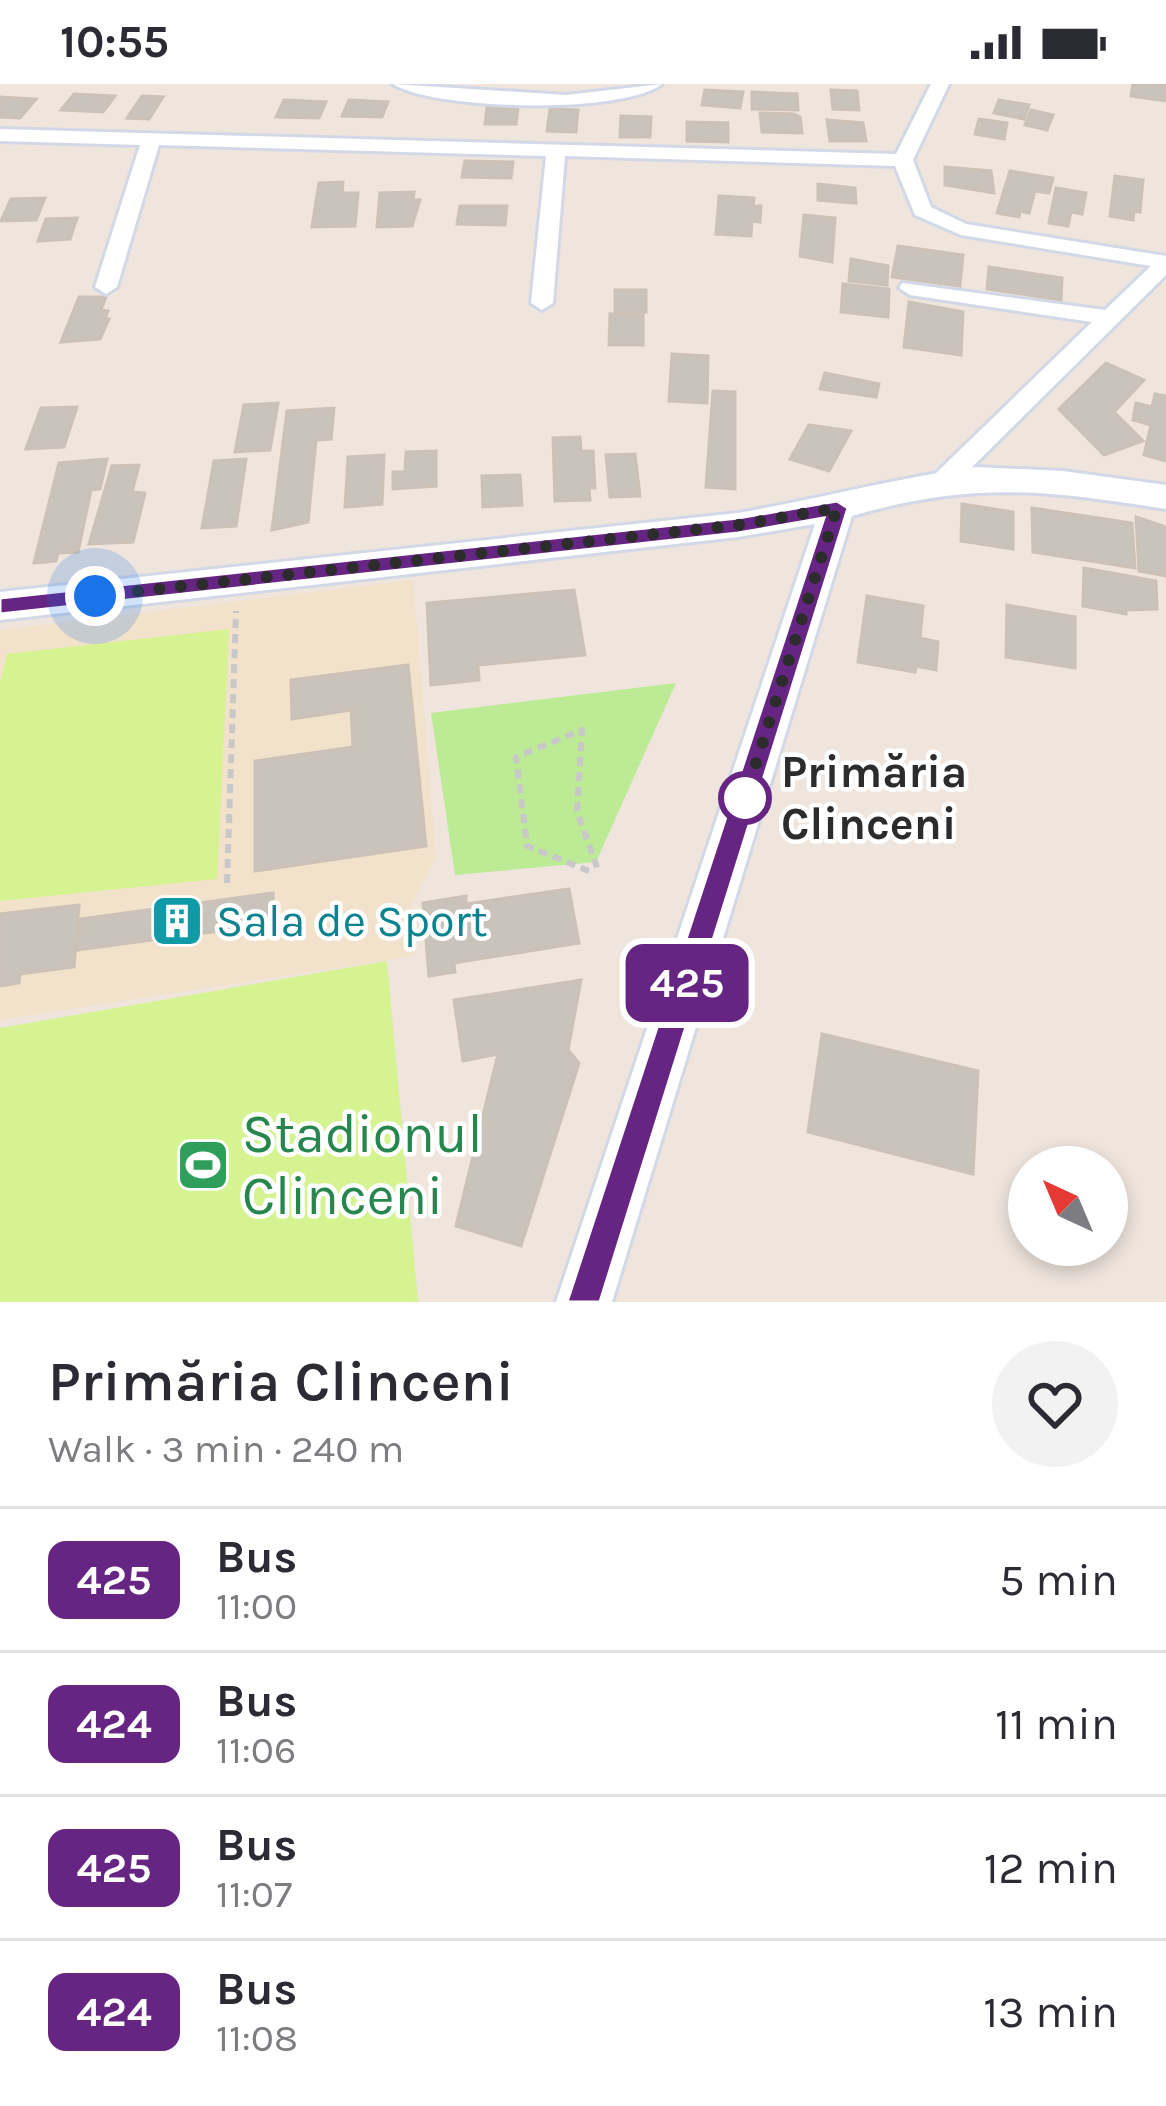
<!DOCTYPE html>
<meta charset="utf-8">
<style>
:root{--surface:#fff;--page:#f2f2f3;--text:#2b2b33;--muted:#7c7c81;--line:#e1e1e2}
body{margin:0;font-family:Karla,sans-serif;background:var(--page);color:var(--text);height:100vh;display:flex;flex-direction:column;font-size:45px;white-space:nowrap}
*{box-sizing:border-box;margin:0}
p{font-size:39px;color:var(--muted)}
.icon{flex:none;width:66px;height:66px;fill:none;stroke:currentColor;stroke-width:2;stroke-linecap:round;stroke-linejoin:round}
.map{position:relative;height:1218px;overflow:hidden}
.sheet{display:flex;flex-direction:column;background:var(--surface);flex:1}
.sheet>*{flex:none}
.badge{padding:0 24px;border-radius:18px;font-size:42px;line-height:78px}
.needle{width:78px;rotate:316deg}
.tools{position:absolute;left:1008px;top:1062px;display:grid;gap:24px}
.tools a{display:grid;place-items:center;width:120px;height:120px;border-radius:50%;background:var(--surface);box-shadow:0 6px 18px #0003;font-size:60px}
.you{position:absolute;width:60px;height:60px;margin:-30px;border:9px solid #fff;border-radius:50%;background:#1a73e8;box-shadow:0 0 0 18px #1a73e833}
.map>.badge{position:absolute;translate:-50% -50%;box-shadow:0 0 0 6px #fff}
.round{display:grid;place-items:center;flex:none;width:126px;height:126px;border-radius:63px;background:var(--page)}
.overview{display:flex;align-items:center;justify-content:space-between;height:204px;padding:0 48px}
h1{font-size:57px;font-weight:600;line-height:90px}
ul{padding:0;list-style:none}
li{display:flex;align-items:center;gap:36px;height:144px;padding:0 48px;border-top:3px solid var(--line)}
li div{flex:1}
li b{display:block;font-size:45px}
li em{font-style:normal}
li .badge{min-width:132px;font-weight:700;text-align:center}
.status{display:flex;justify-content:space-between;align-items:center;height:84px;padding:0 60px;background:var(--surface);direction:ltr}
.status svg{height:33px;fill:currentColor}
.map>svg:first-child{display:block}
.education{fill:#f2e1cb}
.green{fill:#bcea95}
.pitch{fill:#d5f390}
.building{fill:#cac3bc;stroke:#cbc1b6;stroke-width:3}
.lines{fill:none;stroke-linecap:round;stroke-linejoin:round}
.street-casing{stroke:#d2d8e6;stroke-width:6}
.secondary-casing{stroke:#d2d8e6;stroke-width:6}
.path{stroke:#c8c8c8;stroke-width:6;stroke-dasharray:9 6;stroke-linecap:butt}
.street{fill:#fff;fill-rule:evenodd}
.secondary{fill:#fff;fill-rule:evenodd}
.line{fill:#662483;stroke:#fff;stroke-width:3}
.walk{stroke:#2c2c2c;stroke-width:12;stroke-dasharray:0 21.6}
.stop-dot{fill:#fff;stroke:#662483;stroke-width:6}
.labels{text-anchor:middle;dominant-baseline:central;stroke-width:9;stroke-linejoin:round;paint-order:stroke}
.stop-label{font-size:45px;font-weight:bold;fill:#2c2c2c;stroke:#fff;text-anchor:start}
.culture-label{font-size:45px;fill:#0d838f;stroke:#fff;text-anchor:start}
.near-leisure-label{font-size:54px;fill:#27864d;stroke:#fff;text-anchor:start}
</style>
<div class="status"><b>10:55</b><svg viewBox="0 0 49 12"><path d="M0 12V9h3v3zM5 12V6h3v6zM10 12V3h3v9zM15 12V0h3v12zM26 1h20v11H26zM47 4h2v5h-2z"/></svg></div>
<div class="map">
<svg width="1166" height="1218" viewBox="0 0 1166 1218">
<rect width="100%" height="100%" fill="#efe5dd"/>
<!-- education -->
<path class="education" d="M413,496l23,277 -24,47 3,52 -415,64v-390z"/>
<!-- green -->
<path class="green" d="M676,599l-80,179 -141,13 -24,-162z"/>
<!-- pitch -->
<g class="pitch">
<path d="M229,545l-12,250 -217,22v-218l7,-29z"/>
<path d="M387,877l31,341h-418v-274z"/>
</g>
<!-- building -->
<g class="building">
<path d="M1133,0l33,1v16l-35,-5z"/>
<path d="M705,6l38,2 -3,16 -38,-3z"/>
<path d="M831,6l26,1 2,19 -26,-1z"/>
<path d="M752,8l45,2 1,16 -46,-1z"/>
<path d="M74,10l41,2 -12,16 -42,-2z"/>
<path d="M142,12l21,1 -14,22 -22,-1z"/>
<path d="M0,13l36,2 -16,19 -20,-1z"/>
<path d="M284,16l42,2 -7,16 -43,-1z"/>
<path d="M349,16l39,2 -6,15 -40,-1z"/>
<path d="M999,16l30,5 -5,14 -30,-6z"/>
<path d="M487,23l31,1 -2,16h-31z"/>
<path d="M550,25l28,1 -2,22 -29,-1z"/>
<path d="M1031,26l22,5 -6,15 -22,-5z"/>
<path d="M760,29l34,1 6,3 2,16 -40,-1z"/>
<path d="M621,32l30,1 -1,20h-30z"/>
<path d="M979,35l28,4 -3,16 -29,-5z"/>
<path d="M827,36l36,3 3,18h-36z"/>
<path d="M687,38l41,1v19l-41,-1z"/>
<path d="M465,77l48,1 -2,16 -49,-1z"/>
<path d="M945,83l46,4 3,22 -49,-8z"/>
<path d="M1010,87l43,7 -4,15 -14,-2 -6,22 -9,-2 -1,6 -22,-4z"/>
<path d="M1115,92l28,4 -3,32 -6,-1 -1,9 -23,-4z"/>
<path d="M343,98l-1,11h16l-3,33 -43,1 7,-44z"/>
<path d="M818,100l37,4 1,15 -38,-3z"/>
<path d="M1056,104l30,5 -4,21 -11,-2 -3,14 -19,-3z"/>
<path d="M414,108l-1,8h7l-8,26 -35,1 3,-34z"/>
<path d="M719,112l35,2 -1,8h8l-1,16 -8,-1 -1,15 -35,-2z"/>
<path d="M45,114l-9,22 -35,1 10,-22z"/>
<path d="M460,122h47l-2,19 -48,-1z"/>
<path d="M804,131l31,3 -3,44 -32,-6z"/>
<path d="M77,134l-7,21 -32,2 8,-22z"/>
<path d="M898,162l65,9 -3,31 -68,-9z"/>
<path d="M851,175l37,7 -1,19 -38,-4z"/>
<path d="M989,183l73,11 -1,22 -74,-11z"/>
<path d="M843,200l46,5 -1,28 -47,-5z"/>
<rect x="615" y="206" width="31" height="22"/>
<path d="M79,213h27l-5,13 7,1 -3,8h4l-9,20 -39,3z"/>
<path d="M909,218l54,10 -2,43 -57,-8z"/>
<path d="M610,230h33v31h-34z"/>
<path d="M672,270l36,2 -1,47 -38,-2z"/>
<path d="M1106,279l38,17 -30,32 29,29 -39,14 -45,-46z"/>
<path d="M825,289l54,11 -3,13 -56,-8z"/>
<path d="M713,307l22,1v97l-29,-2z"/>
<path d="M1155,310l11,2v65l-22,-6 7,-30 -18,-5 3,-17 16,4z"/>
<path d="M278,319l-8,47 -35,2 9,-47z"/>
<path d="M77,323l-13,40 -38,2 15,-41z"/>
<path d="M334,324l-3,31 -15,1 -8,82 -36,8 15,-119z"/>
<path d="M809,341l42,6 -22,40 -39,-12z"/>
<path d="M580,353l1,14h12l2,37h-6l1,12 -35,1 -2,-63z"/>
<path d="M436,367v35l-43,3v-17h12l1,-20z"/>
<path d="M635,370l5,42 -30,1 -4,-42z"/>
<path d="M384,371l-2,49 -37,3 3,-50z"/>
<path d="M107,375l-7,30 -9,1 -13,62 -20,1 -2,8 -22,2 25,-100z"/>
<path d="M246,375l-10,67 -34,2 12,-67z"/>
<path d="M139,381l-7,27 13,1 -12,49 -44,2 23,-78z"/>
<path d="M520,391l2,30 -39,2 -1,-31z"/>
<path d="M962,420l51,8v37l-52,-8z"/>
<path d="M1032,424l100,15 3,45 -102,-16z"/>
<path d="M1136,433l30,10v49l-27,-5z"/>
<path d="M1084,484l72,13 1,28 -31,1v4l-43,-8z"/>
<path d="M574,506l11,65 -107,10 1,15 -48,5 -4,-82z"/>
<path d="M867,512l56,10 -3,32 18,4 -2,28 -20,-4 -1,6 -57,-10z"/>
<path d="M1007,521l68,12v51l-69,-11z"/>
<path d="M408,581l18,181 -171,25v-110l98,-14 -2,-37 -59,9 -1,-39z"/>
<path d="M569,805l10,54 -125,20 1,9 -26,4 -6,-73 43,-7v8z"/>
<path d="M273,809v31l-196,26 3,-31z"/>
<path d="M79,821l-5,62 -54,7 -1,9 -19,3v-72z"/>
<path d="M581,896l-13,70 11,13 -58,183 -65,-20 42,-172 -35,7 -9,-61z"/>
<path d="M822,950l156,37 -5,103 -165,-42z"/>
</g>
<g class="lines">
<!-- street casing -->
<g class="street-casing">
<g id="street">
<path d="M393,0l173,11 96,-11c-39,31 -229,26 -269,0z"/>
<path d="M931,0h18l-36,76 18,47 35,17 200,32v19l-214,212 -9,3 -13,-9 4,-6 158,-153 -182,-27 -11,-7 3,-5 203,27 46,-44 -190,-31 -46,-20 -20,-49 -330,-10 -12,147 -11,7 -11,-7 15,-147 -387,-11 -42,142 -11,7 -11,-7 45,-142 -140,-4v-12l896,25z"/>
</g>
</g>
<!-- secondary casing -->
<g class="secondary-casing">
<path id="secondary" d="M976,383l87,4 103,14v24c-122,-19 -193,-28 -314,7l-240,786h-56l259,-778 -77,13 -738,83v-28l738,-79c80,-14 158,-35 238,-46z"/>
</g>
<!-- path -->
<g class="path">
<path d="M589,787l-62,-25 -11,-89 66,-27 -5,81 21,59"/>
<path d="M227,799l9,-272"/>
</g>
<!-- street -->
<use href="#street" class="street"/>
<!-- secondary -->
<use href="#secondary" class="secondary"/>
</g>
<!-- line -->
<path class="line" d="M837,417l11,7 -248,794h-33l257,-784 -86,15 -738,81v-16l738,-80z"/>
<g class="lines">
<!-- walk -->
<path class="walk" d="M95,512l643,-71 99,-17 -97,306 5,-16"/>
</g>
<!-- icons -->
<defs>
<g id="building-square" transform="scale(2.7)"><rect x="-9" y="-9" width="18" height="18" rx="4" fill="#0f9aa8" stroke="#fff"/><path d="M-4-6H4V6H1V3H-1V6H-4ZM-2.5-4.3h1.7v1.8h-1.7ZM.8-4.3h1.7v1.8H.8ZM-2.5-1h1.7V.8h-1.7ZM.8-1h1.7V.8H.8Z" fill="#fff"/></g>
<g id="stadium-square" transform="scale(2.7)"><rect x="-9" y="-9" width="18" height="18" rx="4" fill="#2e9e5b" stroke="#fff"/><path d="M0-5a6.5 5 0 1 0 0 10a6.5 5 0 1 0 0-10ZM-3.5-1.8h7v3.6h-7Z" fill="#fff"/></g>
</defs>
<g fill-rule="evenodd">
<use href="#building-square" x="177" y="837"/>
<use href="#stadium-square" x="203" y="1081"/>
</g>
<!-- markers -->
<circle class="stop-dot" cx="745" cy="714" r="24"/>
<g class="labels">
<!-- stop labels -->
<g class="stop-label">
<text x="781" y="688">Primăria<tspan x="781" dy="52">Clinceni</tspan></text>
</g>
<!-- culture labels -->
<g class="culture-label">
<text x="216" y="837">Sala de Sport</text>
</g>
<!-- near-leisure labels -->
<g class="near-leisure-label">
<text x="242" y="1050">Stadionul<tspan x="242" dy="62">Clinceni</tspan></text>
</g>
</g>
</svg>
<div class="tools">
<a><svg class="needle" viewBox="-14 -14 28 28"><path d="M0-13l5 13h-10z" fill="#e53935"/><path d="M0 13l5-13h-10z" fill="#7c7c81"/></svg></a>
</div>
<div class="you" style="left:95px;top:512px"></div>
<b class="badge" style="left:687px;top:899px;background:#662483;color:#fff">425</b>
</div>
<section class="sheet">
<div class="overview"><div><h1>Primăria Clinceni</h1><p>Walk · 3 min · 240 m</p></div><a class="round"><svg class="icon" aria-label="heart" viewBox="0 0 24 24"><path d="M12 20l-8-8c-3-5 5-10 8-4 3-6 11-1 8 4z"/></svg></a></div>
<ul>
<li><span class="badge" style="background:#662483;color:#fff">425</span><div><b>Bus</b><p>11:00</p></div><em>5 min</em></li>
<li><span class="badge" style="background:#662483;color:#fff">424</span><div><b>Bus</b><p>11:06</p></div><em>11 min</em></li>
<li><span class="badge" style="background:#662483;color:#fff">425</span><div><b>Bus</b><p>11:07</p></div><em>12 min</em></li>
<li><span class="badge" style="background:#662483;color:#fff">424</span><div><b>Bus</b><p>11:08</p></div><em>13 min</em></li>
</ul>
</section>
